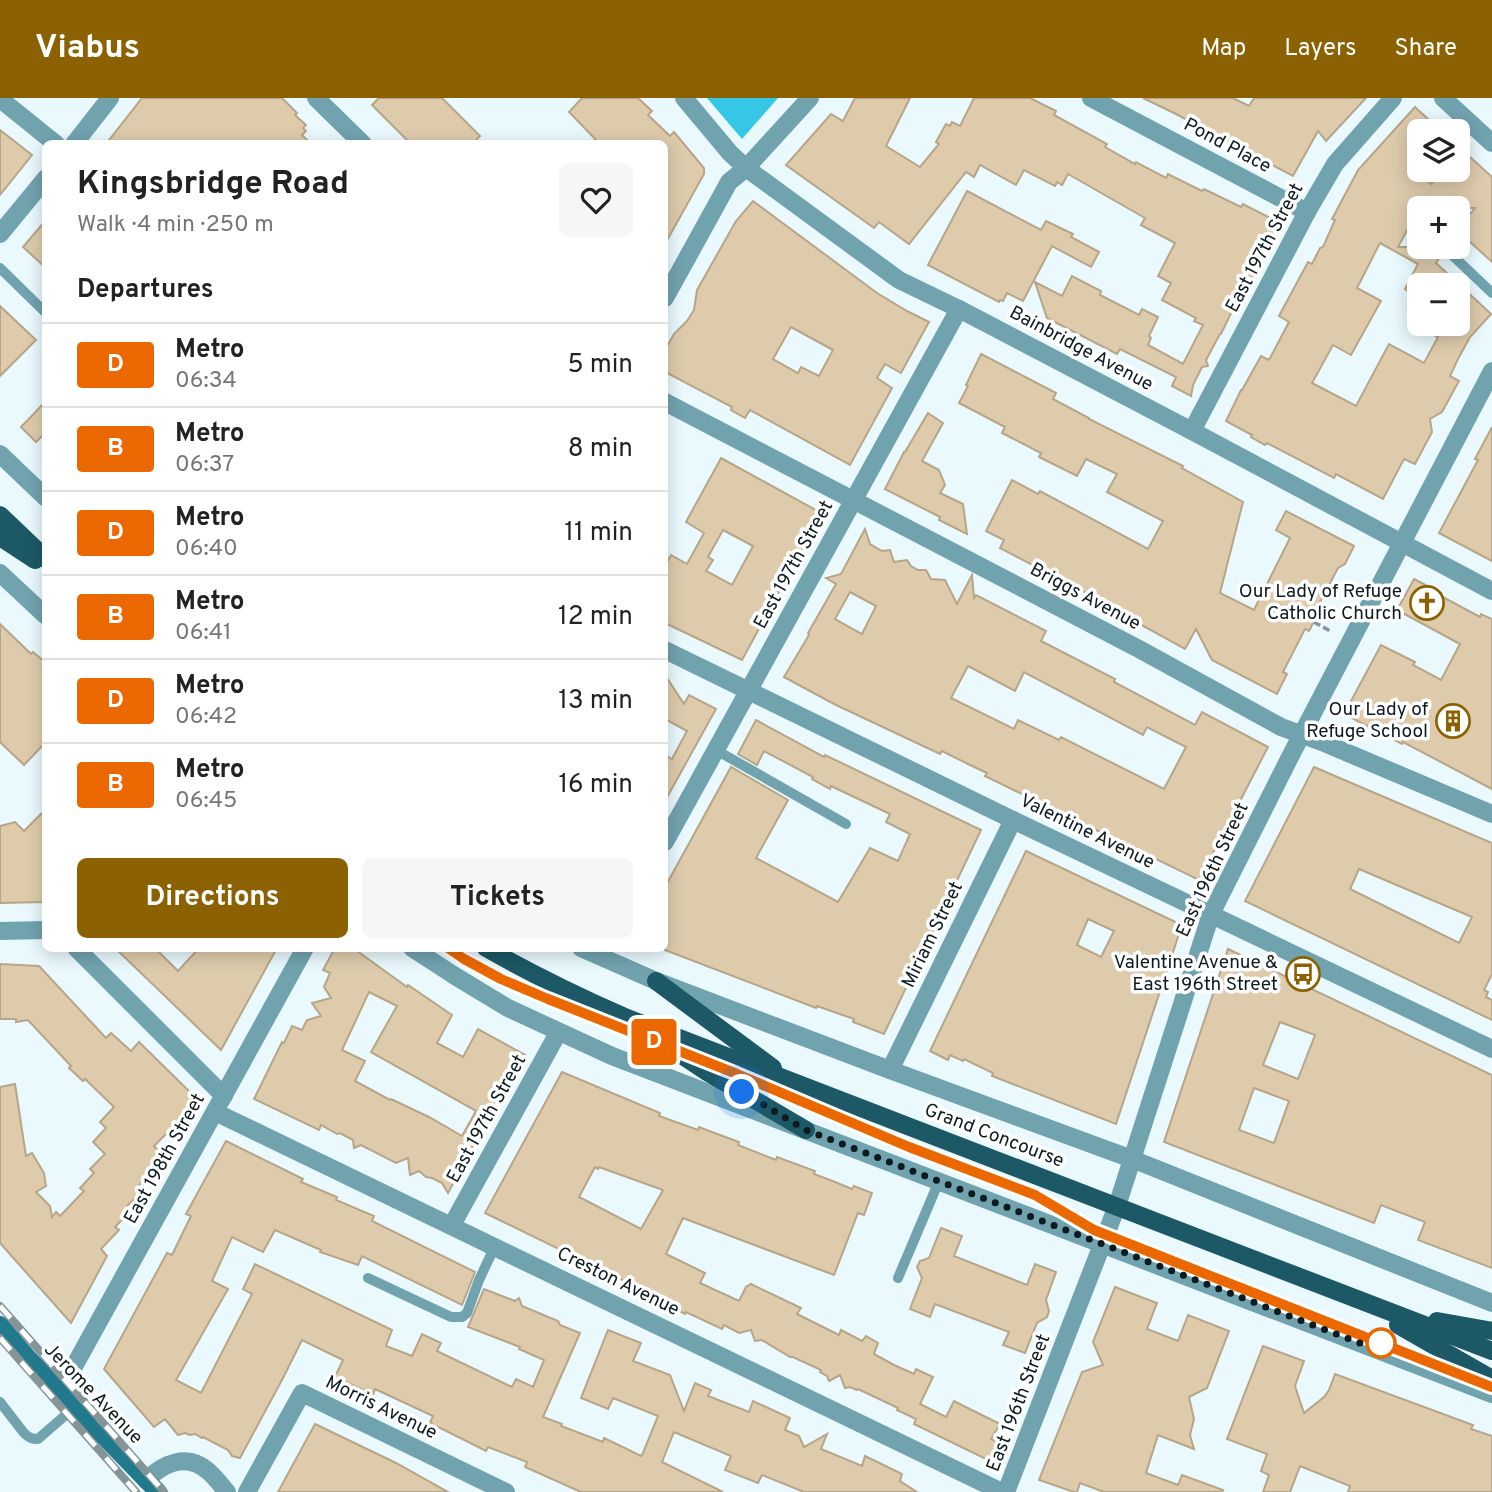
<!DOCTYPE html>
<meta charset="utf-8">
<style>
:root{--surface:#fff;--page:#f6f6f6;--text:#222;--muted:#767676;--line:#e0e0e0;--accent:#8b6102}
body{margin:0;font-family:Overpass,sans-serif;background:var(--page);color:var(--text);height:100vh;display:flex;flex-direction:column;font-size:26px;white-space:nowrap}
*{box-sizing:border-box;margin:0}
p{font-size:23px;color:var(--muted)}
.icon{flex:none;width:38px;height:38px;fill:none;stroke:currentColor;stroke-width:2;stroke-linecap:round;stroke-linejoin:round}
.map{position:relative;flex:1;overflow:hidden}
.drawer{position:absolute;left:42px;top:42px;width:626px;height:812px;display:flex;flex-direction:column;background:var(--surface);border-radius:10px;box-shadow:0 4px 18px #0003}
.drawer>*{flex:none}
.badge{padding:0 14px;border-radius:5px;font-size:24px;line-height:46px}
.tools{position:absolute;left:1407px;top:21px;display:grid;gap:14px}
.tools a{display:grid;place-items:center;width:63px;height:63px;border-radius:10px;background:var(--surface);box-shadow:0 4px 18px #0003;font-size:35px}
.you{position:absolute;width:35px;height:35px;margin:-18px;border:5px solid #fff;border-radius:50%;background:#1a73e8;box-shadow:0 0 0 10px #1a73e833}
.map>.badge{position:absolute;translate:-50% -50%;box-shadow:0 0 0 4px #fff}
h2{padding:0 35px;font-size:26px;line-height:63px}
.round{display:grid;place-items:center;flex:none;width:74px;height:74px;border-radius:10px;background:var(--page)}
.summary{display:flex;align-items:center;justify-content:space-between;height:119px;padding:0 35px}
h1{font-size:33px;font-weight:700;line-height:52px}
.cta{display:flex;gap:14px;margin-top:auto;padding:14px 35px}
.cta a{flex:1;height:80px;border-radius:10px;background:var(--accent);color:#fff;font-size:28px;font-weight:700;line-height:80px;text-align:center}
.cta a+a{background:var(--page);color:var(--text)}
ul{padding:0;list-style:none}
li{display:flex;align-items:center;gap:21px;height:84px;padding:0 35px;border-top:2px solid var(--line)}
li div{flex:1}
li b{display:block;font-size:26px}
li em{font-style:normal}
li .badge{min-width:77px;font-weight:700;text-align:center}
header{display:flex;align-items:center;gap:42px;box-sizing:border-box;height:98px;padding:0 35px;background:var(--accent);color:#fff}
header strong{font-size:33px}
nav{display:flex;gap:38px;margin-inline-start:auto;font-size:24px}
.map>svg:first-child{display:block}
.forest{fill:#35c7e5}
.building{fill:#decbac;stroke:#b7a587;stroke-width:2;fill-rule:evenodd}
.lines{fill:none;stroke-linecap:round;stroke-linejoin:round}
.path{stroke:#86969b;stroke-width:3.5;stroke-dasharray:7 3.5;stroke-linecap:butt}
.service{stroke:#71a3af;stroke-width:10}
.minor{stroke:#71a3af;stroke-width:18}
.tertiary{stroke:#71a3af;stroke-width:18}
.secondary{stroke:#217a8c;stroke-width:18}
.primary{stroke:#1c5865;stroke-width:18}
.rail-casing{stroke:#849498;stroke-width:8}
.rail{stroke:#fff;stroke-width:5;stroke-dasharray:16;stroke-linecap:butt}
.line-casing{stroke:#fff;stroke-width:16}
.line{stroke:#eb6800;stroke-width:10}
.walk{stroke:#0b1b1f;stroke-width:7;stroke-dasharray:0 12.6}
.stop-dot{fill:#fff;stroke:#eb6800;stroke-width:3.5}
.labels{text-anchor:middle;dominant-baseline:central;stroke-width:7;stroke-linejoin:round;paint-order:stroke}
.street-label{font-size:19px;fill:#0b1b1f;stroke:#fff}
.poi-label{font-size:19px;fill:#0b1b1f;stroke:#fff;text-anchor:end}
</style>
<header>
<strong>Viabus</strong>
<nav><a>Map</a><a>Layers</a><a>Share</a></nav>
</header>
<div class="map">
<svg width="1492" height="1394" viewBox="0 0 1492 1394">
<rect width="100%" height="100%" fill="#e9f9fe"/>
<!-- forest -->
<path class="forest" d="M707,0h71l-36,41z"/>
<!-- building -->
<g class="building">
<path d="M142,0h140l15,15 -2,2 11,10 -3,3 3,3 -4,4 9,9h-205z"/>
<path d="M379,0h63l38,38 -7,8h-62l-39,-39z"/>
<path d="M582,0h56l14,13 -4,4 22,21 4,-4 30,36v6l-39,70v-100h-65l-31,-32z"/>
<path d="M855,0h55l-24,48 34,21 19,-23 -3,-2 10,-18 4,2 2,-4 8,4 14,-28h56l26,13 -2,4 53,29 -2,3 30,17 1,-2 30,16 2,-4 34,17 2,-2 37,18 2,-3 37,19 -44,85 -2,-1 -13,27h-1l-14,26 2,6 -6,1 -9,18 -2,11 -19,-10 4,-9 -56,-28 -3,5 -70,-36 -12,-36 27,14 10,-20 29,15 -1,4 39,20 3,-6 16,8 -9,19 2,2 -3,7 35,19 20,-39 -9,-4 2,-3 -34,-18 9,-17 -13,-7 17,-33 -34,-18 4,-7 -77,-44 -6,11 -5,-3 -2,4 -31,-16 -8,15 -36,-20 -6,12 -8,-5 -57,72 -30,-22 -5,6 -88,-63 45,-51 12,7z"/>
<path d="M1143,0h90l16,8 5,-8h112l-40,43 -8,-10 -25,45 -119,-63z"/>
<path d="M1415,9l26,24h-22v22l-10,11 22,20 13,-14h14v-24l34,31v85l-34,-31v-3l17,-20h-56l-21,39h51l-4,2 -9,14 55,51 -21,23 -12,22 -8,17 9,5 -17,31 -12,7 2,13 -17,32 -11,-5 -21,40 -47,-25 -2,4 -67,-35 -2,2 -14,-8 1,-2 -26,-14 15,-31h1l19,-34 8,4 20,-38 -10,-6 29,-54 4,2 8,-16 3,-1 12,-27 -3,-1 26,-49zM1380,145l38,21 -13,25 5,4 12,-14 -2,6h38v39h-45l25,13 -14,26 -35,-19 -33,62 -44,-23 21,-38 18,10 30,-54 -24,-13z"/>
<path d="M0,32l32,25 -32,40z"/>
<path d="M967,93l74,39 5,-9 27,13 -2,3 28,15 -8,15 -39,-21 -29,55 -16,-8 -4,8 -3,-1 -1,2 -71,-37z"/>
<path d="M753,103l124,92 30,18 22,11 -28,51 -16,-9 -8,14 15,10 -42,77 -100,-55 -5,8 -14,-8 1,-3 -67,-35v-22l9,-16 13,-13 7,-11 3,-20 39,-69zM791,229l42,23 -14,26 -18,-9 -3,6 -25,-14z"/>
<path d="M46,122v48l-23,-21z"/>
<path d="M0,208l36,34 -36,36z"/>
<path d="M981,256l75,39 -3,6 36,19v1l94,47 -1,2 61,34 -23,91 34,17 36,-72 -14,-8 10,-19 68,35 -9,18 -7,4 -20,38 3,2 -12,23 -4,-2 -22,43 4,2 -10,20 -65,-34 -16,-31 -11,20 -69,-38 1,-2 -117,-61 4,-8 -18,-9 26,-51 26,14 2,-3 108,58 15,-28 -56,-29 10,-18 -31,-15 -9,17 -38,-19 2,-4 -39,-20 3,-6 -46,-24 9,-17 -2,-1z"/>
<path d="M46,303v31l-10,10 -15,-15z"/>
<path d="M928,315l15,10 -21,38 17,9 6,15 -5,8 23,11 4,30 -28,-14 1,-3 -55,-28 19,-37h1z"/>
<path d="M1492,329v134l-53,-28 39,-73 -3,-1z"/>
<path d="M721,360l102,56 -39,69 -42,77 -77,-37v-57l6,-11 16,9 17,-31 -18,-11zM723,432l30,16 -21,39 -26,-14 7,-11 -5,-3z"/>
<path d="M865,431l5,15 12,7 8,-1 4,12 13,-2 4,6 7,4h8l5,9 14,1 12,24 15,-29 2,23 2,-3 70,36 -5,10 74,38 -1,3 81,43 7,-13 66,35 -69,133 -214,-104 2,-3 -17,-8 -28,-14 -2,3 -106,-50 -50,-27 25,-42 -1,-2 28,-49 -10,-6 15,-4zM850,494l26,14 -14,28 -27,-15zM968,568l47,25 9,-19 119,63 4,-8 39,20 -22,42 -103,-52 -2,3 -41,-20 -4,9 -63,-31z"/>
<path d="M1414,481l27,14 -2,2 41,22 1,-3 11,5v170l-89,-47 -1,2 -58,-30 37,-69 34,17 -2,3 28,15 19,-36 -63,-34z"/>
<path d="M0,526l31,30 2,-2 13,11v79l-22,23 -24,-23z"/>
<path d="M665,577l19,29 5,-9 27,14 -51,92v-46l7,4 15,-28 -22,-12z"/>
<path d="M756,622l68,37 1,-2 156,75 -97,204 -31,-12 1,-3 -20,-7 -17,-6 -1,2 -151,-58v-63l66,-120 57,33 -32,58 82,44 32,-54 28,13 12,-27 -24,-12 4,-8 -59,-28 -1,3 -18,-10 1,-2 -49,-26 -7,14 -19,-11z"/>
<path d="M1314,669l178,76v131l-8,16 4,2 -2,5 6,3v20l-247,-119zM1359,771l113,48 -13,26 -109,-54z"/>
<path d="M46,711v93l-46,1v-77l15,-4 9,9z"/>
<path d="M1026,753l156,74 -66,199 -124,-48 1,-3 -29,-14 -1,2 -13,-6 -2,5 -18,-9zM1088,821l26,12 -13,26 -24,-12z"/>
<path d="M115,850h40l23,23 21,-23h78l-56,102z"/>
<path d="M335,850h18l54,39 1,-2 44,30 -15,28 26,14 15,-28 47,26 -34,62 -2,-1 -41,77 -6,-10 -10,-5 -6,-1 -7,-6 -9,4 -2,-17 -12,5 -35,-18 -7,3 -1,-8 -13,-7 -3,1 -16,-9 -2,5 -65,-31 28,-57 2,1 8,-17 10,4 5,-10 14,-4 -9,-13 19,-5 -7,-11 6,-14 -7,-3zM369,894l28,14 -26,46 105,59 -14,25 -33,-19 -38,-18 -1,1 -35,-19 10,-20 -23,-11z"/>
<path d="M1228,851l264,126v193l-74,-28 7,-18 -44,-17 -7,18 -210,-81zM1280,924l35,13 -17,44 -35,-14zM1254,990l35,13 -15,42 -35,-13z"/>
<path d="M0,866l39,2 67,72 5,-5 20,18 8,-9 56,55 -10,18 -31,31 8,9 -14,15 3,3 -15,15 5,4 -15,15 4,4 -15,16 4,3 -18,19 6,7 -36,67 -71,-80v-156l15,-3 11,72 6,-3 12,20 2,13 -10,6 14,14 2,11 4,-5 4,4 24,-25 -4,-3 14,-15 -4,-4 15,-15 -12,-12 13,-14 -6,-6 14,-15 -29,-28 -2,2 -14,-13 2,-2 -43,-46 -12,2v-3h-16z"/>
<path d="M562,974l98,41 -1,3 39,14 1,-3 21,8 19,7 -1,3 38,15 1,-3 38,14 -1,3 21,8 17,7 2,-3 18,7 -8,22 -6,-2 -24,62 -151,-57 -17,36 39,19 -5,10 39,18 7,-14 5,-3 50,24 -4,6 42,21 2,-5 21,11 4,-5 12,7 -4,11 20,11 20,9 2,-5 17,8 -13,27 26,13 8,-16 46,23 -9,15 9,4 -8,19 -78,-38 2,-5 -19,-9 1,-2 -40,-19 -1,1 -7,-3 -5,1 -5,-13 -11,6 -2,-5 -7,-4 1,-2 -28,-13h-3l-28,-17 -7,1 -4,-11 -12,3 -15,-8 -2,4 -36,-17 -1,2 -37,-19 1,-2 -164,-80zM595,1069l3,2 1,-2 64,23 -22,39 -62,-32z"/>
<path d="M226,1043l77,38 -2,3 36,15 -1,3 38,16 -2,5 103,51 -13,33 -100,-49 -4,9 -38,-13 1,-2 -46,-20 -12,22 -31,-15 -20,44 16,8 -52,91 25,13 51,-99 -9,-5 12,-25 137,66 -6,16 26,10 10,-22 19,9 -4,8 75,36 4,-8 17,8 11,-27 -25,-11 1,-2 -52,-20 16,-38 31,12 4,-3 3,8 36,15 2,4 20,8 -37,84 19,7 -1,2 42,16 1,-4 37,18 2,-3 15,-37 -45,-18 -5,11 -27,-11 27,-68 33,13 -8,18 37,14 14,36 11,-28 16,7 -3,6 41,16 4,-11 37,17 -5,12 14,6 5,11 23,-13 -6,15 41,17 3,-10 37,18 -2,7 17,11h-113l-42,-17 -4,8 -33,-13 6,-14 -57,-24 -12,30 61,30h-142l-56,-25 2,-5 -39,-15 -2,4 -56,-28 3,-7 -58,-27 -2,6 -38,-18 8,-17 -41,-20 -19,38 -43,80 -8,-2 -4,-6 -25,-13 -1,1 -7,-4 -5,1 -5,-2 -7,2 -13,-16 -11,8 -50,-58 63,-116 5,2 19,-39 -5,-2z"/>
<path d="M941,1130l21,8 -8,20 73,29 8,-21 21,8 -10,28 3,11 -2,6 -10,6 -12,30 -22,-8 6,-13 -74,-28 -5,13 -20,-8 12,-31 -5,-11 3,-6 9,-3z"/>
<path d="M1115,1189l42,16 -10,26 31,12 10,-26 41,16 -22,57 -18,9 5,22 -4,16 4,14 -36,-14 -12,38 32,12 4,-10 41,15 -1,2h-118l-24,-9 -3,9h-3l-35,-12 43,-108 21,-7 -10,-23z"/>
<path d="M1263,1248l41,15 -9,25 9,27 20,-16 5,-7 6,-16 138,51 -2,4 21,7v56h-144l2,-6 -50,-20 -10,26h-27l6,-17 -8,-4 6,-17 -40,-15z"/>
<path d="M315,1326l81,39 52,29h-170z"/>
</g>
<g class="lines">
<!-- path -->
<path class="path" d="M1314,524l18,10"/>
<!-- service -->
<g class="service">
<path d="M1451,156l41,39"/>
<path d="M0,170l46,45"/>
<path d="M716,652l130,74"/>
<path d="M368,1180l83,39h11l5,-4 12,-33 16,-34"/>
<path d="M898,1180l41,-97"/>
<path d="M0,1304l24,31c5,5 8,6 14,6l38,-33"/>
</g>
<!-- minor -->
<g class="minor">
<path d="M316,0l47,46"/>
<path d="M684,0l46,55 16,15 153,112 60,29 233,122 300,160"/>
<path d="M1091,0l216,114"/>
<path d="M1443,0l49,45"/>
<path d="M0,1l56,45"/>
<path d="M74,46l36,-46"/>
<path d="M0,136l46,-56"/>
<path d="M665,304l474,247 142,78 41,15 170,72"/>
<path d="M1192,333l115,-219 28,-48 58,-66"/>
<path d="M665,552l348,170 479,229"/>
<path d="M665,744l294,-533"/>
<path d="M0,833l46,-1"/>
<path d="M76,850l148,148"/>
<path d="M890,972l123,-250"/>
<path d="M215,1014l787,380"/>
<path d="M452,1127l106,-192"/>
<path d="M146,1382c17,-16 41,-28 62,-9 7,6 13,14 19,21"/>
<path d="M247,1394l55,-99 204,99"/>
<path d="M1006,1394l111,-286 94,-292 80,-159 201,-384"/>
</g>
<!-- tertiary -->
<g class="tertiary">
<path d="M665,200l64,-116 17,-14 64,-70"/>
<path d="M0,356l46,44"/>
<path d="M0,475l46,43"/>
<path d="M412,850l43,28 53,32 104,48 880,338"/>
<path d="M581,850l75,33 234,89 242,89 360,144"/>
<path d="M61,1292l244,-442"/>
</g>
<!-- secondary -->
<path class="secondary" d="M0,1227l28,33 130,134"/>
<!-- primary -->
<g class="primary">
<path d="M0,417l46,44"/>
<path d="M0,439l35,23"/>
<path d="M486,850c46,26 93,49 141,70l865,333"/>
<path d="M656,883l117,87"/>
<path d="M653,938l54,36 99,58"/>
<path d="M1437,1223l55,10"/>
<path d="M1398,1227l94,54"/>
</g>
<!-- rail casing -->
<g class="rail-casing">
<g id="rail">
<path d="M0,1208l164,186"/>
<path d="M0,1240l136,154"/>
</g>
</g>
<!-- rail -->
<use href="#rail" class="rail"/>
</g>
<g class="lines">
<!-- line casing -->
<g class="line-casing">
<path id="line" d="M448,850l16,11 37,20 47,20 189,75 172,73 126,48 59,35 398,157"/>
</g>
<!-- line -->
<use href="#line" class="line"/>
<!-- walk -->
<path class="walk" d="M742,994l64,38 564,217 11,-4"/>
</g>
<!-- icons -->
<defs>
<g id="church-ring" transform="scale(1.75)"><circle r="9.5" fill="#fff" stroke="#8b6102" stroke-width="1.5"/><path d="M-1.2-6h2.4v3.5h3.3v2.4h-3.3V6h-2.4V-.1h-3.3v-2.4h3.3Z" fill="#8b6102"/></g>
<g id="building-ring" transform="scale(1.75)"><circle r="9.5" fill="#fff" stroke="#8b6102" stroke-width="1.5"/><path d="M-4-6H4V6H1V3H-1V6H-4ZM-2.5-4.3h1.7v1.8h-1.7ZM.8-4.3h1.7v1.8H.8ZM-2.5-1h1.7V.8h-1.7ZM.8-1h1.7V.8H.8Z" fill="#8b6102"/></g>
<g id="bus-ring" transform="scale(1.75)"><circle r="9.5" fill="#fff" stroke="#8b6102" stroke-width="1.5"/><path d="M-5-6H5V4H4V6H2V4H-2V6H-4V4H-5ZM-3.5-4V0h7V-4ZM-3.5 1.2v1.5H-2V1.2ZM2 1.2v1.5H3.5V1.2Z" fill="#8b6102"/></g>
</defs>
<g fill-rule="evenodd">
<use href="#church-ring" x="1427" y="505"/>
<use href="#building-ring" x="1453" y="623"/>
<use href="#bus-ring" x="1303" y="876"/>
</g>
<!-- markers -->
<circle class="stop-dot" cx="1381" cy="1245" r="14"/>
<g class="labels">
<!-- street labels -->
<g class="street-label">
<text transform="translate(1227 48) rotate(28)">Pond Place</text>
<text transform="translate(1265 150) rotate(-62)">East 197th Street</text>
<text transform="translate(1081 251) rotate(28)">Bainbridge Avenue</text>
<text transform="translate(794 467) rotate(-61)">East 197th Street</text>
<text transform="translate(1085 499) rotate(28)">Briggs Avenue</text>
<text transform="translate(1087 734) rotate(26)">Valentine Avenue</text>
<text transform="translate(1213 772) rotate(-65)">East 196th Street</text>
<text transform="translate(933 837) rotate(-64)">Miriam Street</text>
<text transform="translate(487 1021) rotate(-61)">East 197th Street</text>
<text transform="translate(994 1038) rotate(21)">Grand Concourse</text>
<text transform="translate(165 1061) rotate(-61)">East 198th Street</text>
<text transform="translate(618 1184) rotate(26)">Creston Avenue</text>
<text transform="translate(93 1296) rotate(46)">Jerome Avenue</text>
<text transform="translate(1019 1305) rotate(-69)">East 196th Street</text>
<text transform="translate(381 1310) rotate(26)">Morris Avenue</text>
</g>
<!-- poi labels -->
<g class="poi-label">
<text x="1402" y="494">Our Lady of Refuge<tspan x="1402" dy="22">Catholic Church</tspan></text>
<text x="1428" y="612">Our Lady of<tspan x="1428" dy="22">Refuge School</tspan></text>
<text x="1278" y="865">Valentine Avenue &amp;<tspan x="1278" dy="22">East 196th Street</tspan></text>
</g>
</g>
</svg>
<div class="tools">
<a><svg class="icon" aria-label="layers" viewBox="0 0 24 24"><path d="M12 4l9 5-9 5-9-5zM3 14l9 5 9-5"/></svg></a>
<a>+</a>
<a>−</a>
</div>
<div class="you" style="left:742px;top:994px"></div>
<b class="badge" style="left:654px;top:944px;background:#eb6800;color:#fff">D</b>
<section class="drawer">
<div class="summary"><div><h1>Kingsbridge Road</h1><p>Walk · 4 min · 250 m</p></div><a class="round"><svg class="icon" aria-label="heart" viewBox="0 0 24 24"><path d="M12 20l-8-8c-3-5 5-10 8-4 3-6 11-1 8 4z"/></svg></a></div>
<h2>Departures</h2>
<ul>
<li><span class="badge" style="background:#eb6800;color:#fff">D</span><div><b>Metro</b><p>06:34</p></div><em>5 min</em></li>
<li><span class="badge" style="background:#eb6800;color:#fff">B</span><div><b>Metro</b><p>06:37</p></div><em>8 min</em></li>
<li><span class="badge" style="background:#eb6800;color:#fff">D</span><div><b>Metro</b><p>06:40</p></div><em>11 min</em></li>
<li><span class="badge" style="background:#eb6800;color:#fff">B</span><div><b>Metro</b><p>06:41</p></div><em>12 min</em></li>
<li><span class="badge" style="background:#eb6800;color:#fff">D</span><div><b>Metro</b><p>06:42</p></div><em>13 min</em></li>
<li><span class="badge" style="background:#eb6800;color:#fff">B</span><div><b>Metro</b><p>06:45</p></div><em>16 min</em></li>
</ul>
<div class="cta"><a>Directions</a><a>Tickets</a></div>
</section>
</div>
